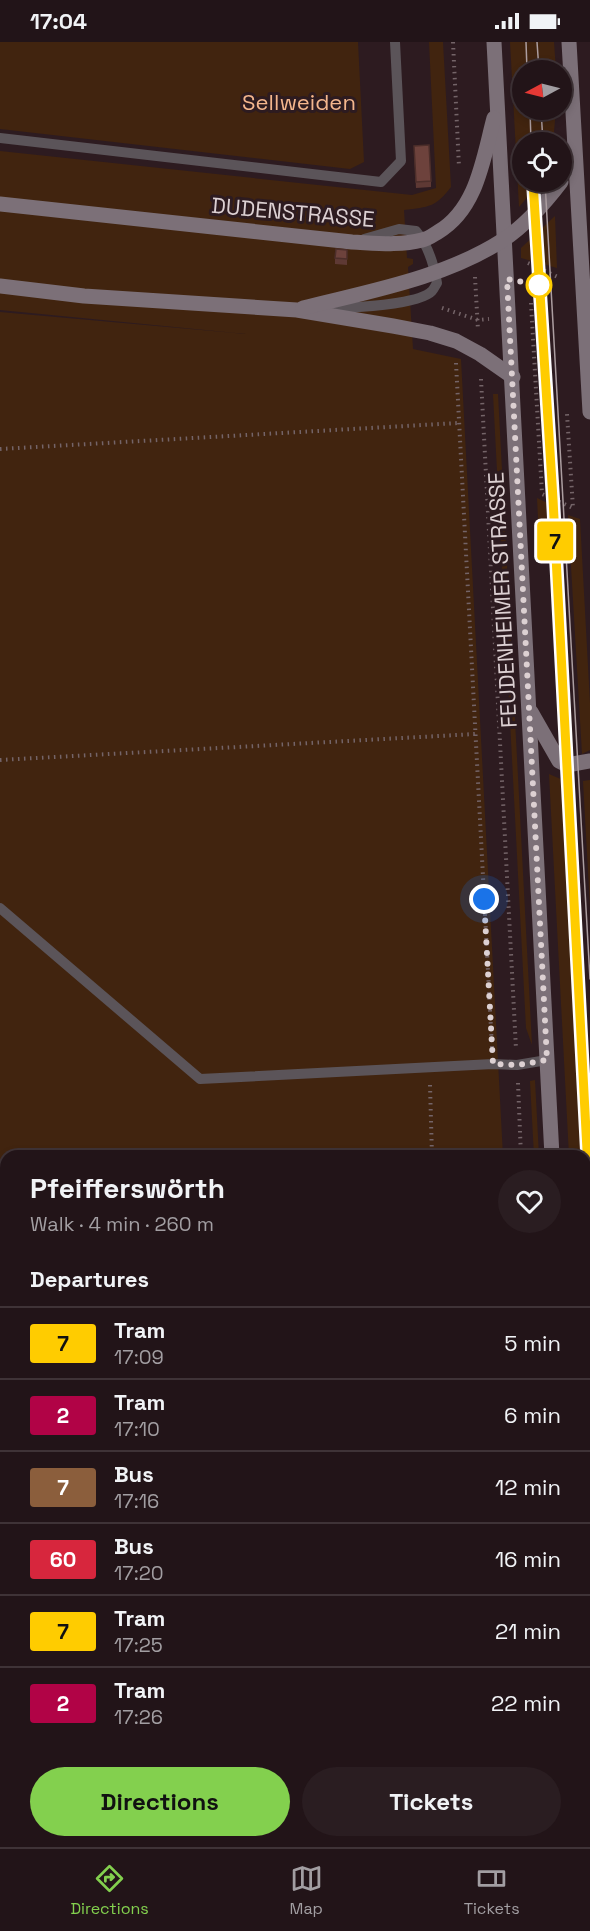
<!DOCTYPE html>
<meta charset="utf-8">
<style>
:root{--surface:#221418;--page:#2a1d21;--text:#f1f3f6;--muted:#a29ea2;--line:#3f3337;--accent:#83d04e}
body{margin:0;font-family:"Space Grotesk",sans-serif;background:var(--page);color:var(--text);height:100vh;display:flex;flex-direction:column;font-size:22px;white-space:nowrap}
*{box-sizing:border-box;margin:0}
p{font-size:20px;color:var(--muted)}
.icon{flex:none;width:33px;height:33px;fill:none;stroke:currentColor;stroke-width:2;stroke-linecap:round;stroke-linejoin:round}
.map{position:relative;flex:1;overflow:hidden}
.panel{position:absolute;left:0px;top:1108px;width:591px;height:698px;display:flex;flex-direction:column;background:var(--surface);border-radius:18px 18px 0 0;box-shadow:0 3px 9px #0003,0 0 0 2px var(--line)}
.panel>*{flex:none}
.badge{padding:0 12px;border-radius:4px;font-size:21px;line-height:39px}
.needle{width:39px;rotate:263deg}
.tools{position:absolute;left:512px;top:18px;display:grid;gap:12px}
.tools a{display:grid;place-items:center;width:60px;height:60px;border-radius:50%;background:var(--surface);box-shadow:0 3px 9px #0003,0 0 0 2px var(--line);font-size:30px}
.you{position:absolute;width:30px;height:30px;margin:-15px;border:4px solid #fff;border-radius:50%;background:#1a73e8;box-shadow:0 0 0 9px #1a73e833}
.map>.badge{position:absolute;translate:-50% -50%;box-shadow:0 0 0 3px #fff}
h2{padding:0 30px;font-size:22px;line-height:54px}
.round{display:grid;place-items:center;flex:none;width:63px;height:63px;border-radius:32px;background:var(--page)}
.head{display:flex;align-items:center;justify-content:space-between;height:102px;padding:0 30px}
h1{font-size:28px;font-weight:700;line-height:45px}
.cta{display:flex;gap:12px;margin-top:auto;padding:12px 30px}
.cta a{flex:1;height:69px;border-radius:36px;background:var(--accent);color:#111;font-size:24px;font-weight:700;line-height:69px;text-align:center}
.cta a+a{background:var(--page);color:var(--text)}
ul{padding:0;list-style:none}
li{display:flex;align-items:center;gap:18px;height:72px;padding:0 30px;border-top:2px solid var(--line)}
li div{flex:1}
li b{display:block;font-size:22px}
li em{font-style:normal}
li .badge{min-width:66px;font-weight:700;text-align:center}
.status{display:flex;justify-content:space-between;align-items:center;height:42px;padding:0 30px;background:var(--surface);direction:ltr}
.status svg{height:16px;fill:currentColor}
.tab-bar{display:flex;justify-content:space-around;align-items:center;height:84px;border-top:2px solid var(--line);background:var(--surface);font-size:16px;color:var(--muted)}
.tab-bar a{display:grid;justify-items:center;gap:3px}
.tab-bar .selected{color:var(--accent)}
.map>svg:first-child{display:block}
.green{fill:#41240f}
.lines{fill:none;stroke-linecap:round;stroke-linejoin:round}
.path{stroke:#746468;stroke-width:4;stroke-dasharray:1.5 4.5;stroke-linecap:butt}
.lane{stroke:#5b5459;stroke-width:10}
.secondary{stroke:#7c7078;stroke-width:15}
.tram{stroke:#ac9ea1;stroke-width:1.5}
.wall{fill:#5e3934}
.building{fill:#6d423c;stroke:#4c2e2a;stroke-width:1.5}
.line-casing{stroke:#fff;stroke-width:14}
.line{stroke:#fc0;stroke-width:9}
.walk{stroke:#dcd0d2;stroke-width:6;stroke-dasharray:0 10.8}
.stop-dot{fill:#fff;stroke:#fc0;stroke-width:3}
.labels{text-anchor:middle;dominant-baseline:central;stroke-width:6;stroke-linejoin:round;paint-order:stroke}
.park-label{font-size:22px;fill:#f4b68d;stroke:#2d1b20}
.street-label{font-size:22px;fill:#dcd0d2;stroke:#2d1b20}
</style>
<div class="status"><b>17:04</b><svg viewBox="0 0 49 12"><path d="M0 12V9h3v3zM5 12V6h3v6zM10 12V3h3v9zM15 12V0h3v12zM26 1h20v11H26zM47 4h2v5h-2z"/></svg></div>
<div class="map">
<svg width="590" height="1805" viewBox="0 0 590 1805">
<rect width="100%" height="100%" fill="#2d1b20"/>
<!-- green -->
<g class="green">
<path d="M0,0h358l6,120 -14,7 -350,-40z"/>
<path d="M429,0h14l8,145c-15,20 -22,20 -47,23l3,48 6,1v5l-5,3 5,82 48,10 42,797h-497v686h534v5h-540v-1535l246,22 -246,-24v-159l412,44 24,-7z"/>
<path d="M510,0h44l2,28h-34v40h34l-3,32h-31v40h18l-21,25z"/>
<path d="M555,174l2,52 -36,-10v-10z"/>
<path d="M493,352h5l34,651 -6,-17z"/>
<path d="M537,456l13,6 2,55h-12z"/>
<path d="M568,473l12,4 10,184v47l-8,4z"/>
<path d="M549,732l14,6 19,376h-13z"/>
<path d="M590,738v127l-7,-126z"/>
<path d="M535,1038l4,76h-5l-4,-75z"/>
<path d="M585,1175l5,98v233l-5,-93z"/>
</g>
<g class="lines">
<!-- path -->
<g class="path">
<path d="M453,0l6,125"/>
<path d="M528,221l32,15"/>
<path d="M475,235l3,53"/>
<path d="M531,261l11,191 31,14 -6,-94"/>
<path d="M442,266l36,12 11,-1"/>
<path d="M456,321l36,685"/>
<path d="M481,337l35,670"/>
<path d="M0,407l458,-26"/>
<path d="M0,718l475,-26"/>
<path d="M518,1041l3,73"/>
<path d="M430,1043l2,71"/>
<path d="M0,1384l6,6"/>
<path d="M0,1453l6,-6"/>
<path d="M0,1770l6,-6"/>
<path d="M471,1800v5"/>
<path d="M557,1800l1,5"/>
<path d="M298,1805l5,-5"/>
</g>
<!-- lane -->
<g class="lane">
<path d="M0,96l381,44 20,-21 -6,-119"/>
<path d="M321,267c22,-1 97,-3 111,-18 2,-2 3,-5 5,-8 -3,-18 -9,-38 -21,-52l-17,-2 -35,10"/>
<path d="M0,866l200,171 293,-15 24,1 30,-5"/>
<path d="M0,1228l6,-6"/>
</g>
<!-- secondary -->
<g class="secondary">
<path d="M494,0l58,1114"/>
<path d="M569,0l21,370"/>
<path d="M0,162l352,38c23,1 48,4 70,-2 6,-1 11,-5 16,-8 39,-23 45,-73 56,-114"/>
<path d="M0,244l84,10 213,14 96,16 37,7 26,8 24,13 33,23"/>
<path d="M303,266c67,-17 141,-30 200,-68 23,-15 42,-37 58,-58"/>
<path d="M531,670l28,49 8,4 23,-4"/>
<path d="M585,1710l5,92"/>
</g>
<!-- tram -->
<g class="tram">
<path d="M526,0l1,28"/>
<path d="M537,0l2,28"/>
<path d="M530,68l1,32"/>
<path d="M541,68l2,32"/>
<path d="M533,140l20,317 37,710"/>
<path d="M545,140l45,797"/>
</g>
</g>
<!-- wall -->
<g class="wall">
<path d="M414,109l17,30v6l-15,1z"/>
<path d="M347,208v15l-12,-1v-6z"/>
</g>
<!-- building -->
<g class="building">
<path d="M429,103l2,36 -15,1 -2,-36z"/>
<path d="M336,207l11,1v9l-12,-1z"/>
</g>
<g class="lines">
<!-- line casing -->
<g class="line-casing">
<path id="line" d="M533,140l20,317 37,709"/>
</g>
<!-- line -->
<use href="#line" class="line"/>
<!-- walk -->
<path class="walk" d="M484,857l9,165 24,1 30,-5 -40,-781 32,6"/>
</g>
<!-- markers -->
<circle class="stop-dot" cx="539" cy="243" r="12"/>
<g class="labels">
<!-- park labels -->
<g class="park-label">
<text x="299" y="60">Sellweiden</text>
</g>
<!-- street labels -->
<g class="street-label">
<text transform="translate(293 170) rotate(5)">DUDENSTRASSE</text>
<text transform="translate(502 558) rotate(-93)">FEUDENHEIMER STRASSE</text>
</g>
</g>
</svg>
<div class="tools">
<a><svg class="needle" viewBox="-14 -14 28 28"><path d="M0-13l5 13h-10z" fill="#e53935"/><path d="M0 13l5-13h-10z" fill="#a29ea2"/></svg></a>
<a><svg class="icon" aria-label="locate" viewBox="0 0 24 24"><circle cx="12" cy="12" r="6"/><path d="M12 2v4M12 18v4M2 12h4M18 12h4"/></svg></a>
</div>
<div class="you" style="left:484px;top:857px"></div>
<b class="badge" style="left:555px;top:499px;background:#fc0;color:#111">7</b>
<section class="panel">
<div class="head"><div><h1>Pfeifferswörth</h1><p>Walk · 4 min · 260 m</p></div><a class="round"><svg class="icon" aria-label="heart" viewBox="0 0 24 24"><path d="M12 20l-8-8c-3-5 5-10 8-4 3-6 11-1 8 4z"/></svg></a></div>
<h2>Departures</h2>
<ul>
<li><span class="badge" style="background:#fc0;color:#111">7</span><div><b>Tram</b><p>17:09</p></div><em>5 min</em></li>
<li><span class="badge" style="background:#b10346;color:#fff">2</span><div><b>Tram</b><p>17:10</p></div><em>6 min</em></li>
<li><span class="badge" style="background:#8b5e3c;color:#fff">7</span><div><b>Bus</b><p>17:16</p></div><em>12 min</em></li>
<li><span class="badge" style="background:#d7263d;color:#fff">60</span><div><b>Bus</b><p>17:20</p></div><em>16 min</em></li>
<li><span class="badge" style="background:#fc0;color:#111">7</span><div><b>Tram</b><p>17:25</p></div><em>21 min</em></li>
<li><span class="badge" style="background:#b10346;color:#fff">2</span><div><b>Tram</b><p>17:26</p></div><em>22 min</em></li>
</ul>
<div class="cta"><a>Directions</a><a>Tickets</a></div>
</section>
</div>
<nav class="tab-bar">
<a class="selected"><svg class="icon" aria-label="directions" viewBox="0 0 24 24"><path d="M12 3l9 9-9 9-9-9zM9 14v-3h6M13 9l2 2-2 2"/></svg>Directions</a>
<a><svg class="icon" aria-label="map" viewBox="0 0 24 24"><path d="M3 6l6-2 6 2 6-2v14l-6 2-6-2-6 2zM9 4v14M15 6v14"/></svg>Map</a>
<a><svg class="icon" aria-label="tickets" viewBox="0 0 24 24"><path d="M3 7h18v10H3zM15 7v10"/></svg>Tickets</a>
</nav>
